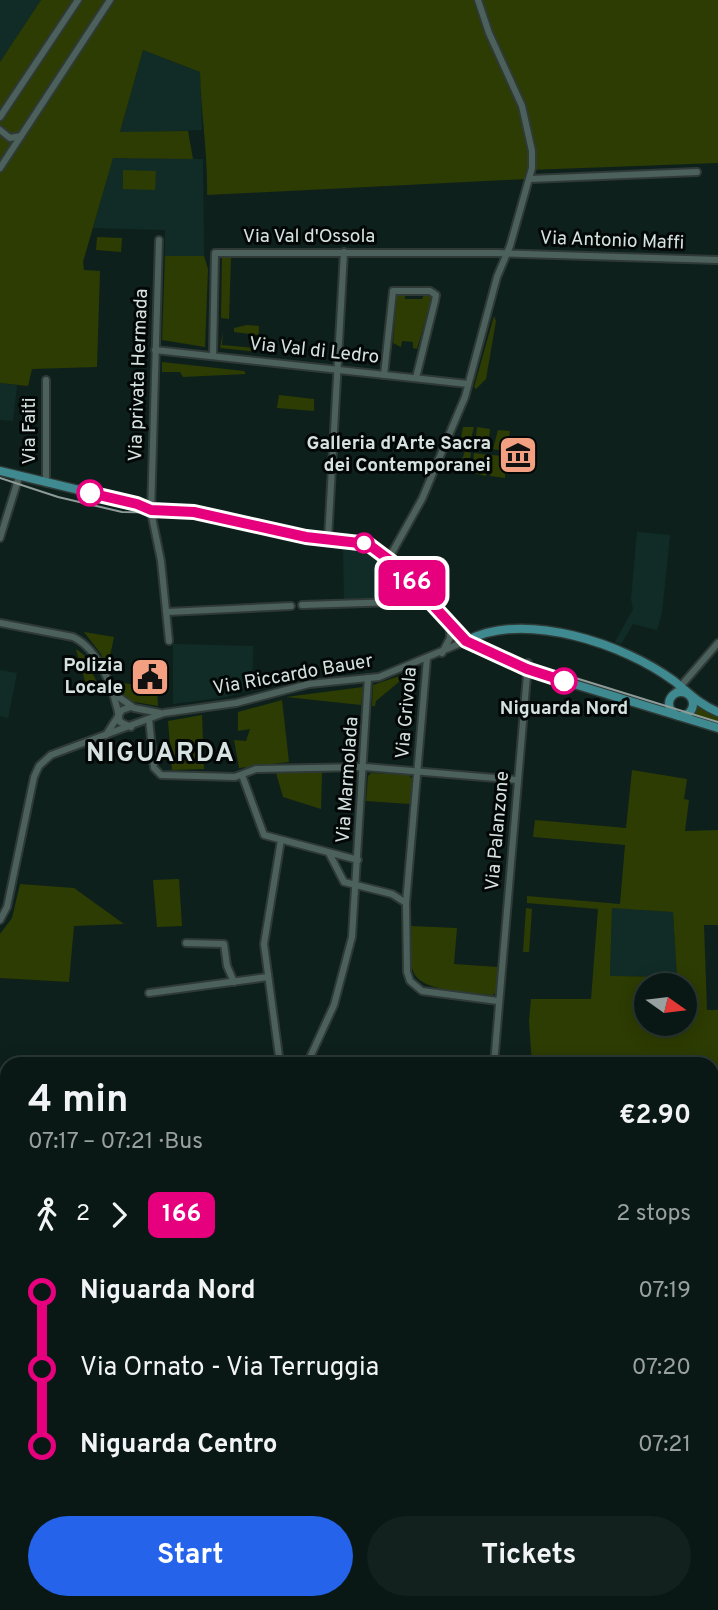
<!DOCTYPE html>
<meta charset="utf-8">
<style>
:root{--surface:#0a1815;--page:#13211e;--text:#f1f3f6;--muted:#99a0a0;--line:#2a3734;--accent:#2563eb}
body{margin:0;font-family:Overpass,sans-serif;background:var(--page);color:var(--text);height:100vh;display:flex;flex-direction:column;font-size:26px;white-space:nowrap}
*{box-sizing:border-box;margin:0}
p{font-size:23px;color:var(--muted)}
.icon{flex:none;width:38px;height:38px;fill:none;stroke:currentColor;stroke-width:2;stroke-linecap:round;stroke-linejoin:round}
.map{position:relative;flex:1;overflow:hidden}
.sheet{position:absolute;left:0px;top:1057px;width:719px;height:553px;display:flex;flex-direction:column;background:var(--surface);border-radius:21px 21px 0 0;box-shadow:0 4px 18px #0003,0 0 0 2px var(--line)}
.sheet>*{flex:none}
.badge{padding:0 14px;border-radius:10px;font-size:24px;line-height:46px}
.needle{width:46px;rotate:104deg}
.fabs{position:absolute;left:634px;top:973px;display:grid;gap:14px}
.fabs a{display:grid;place-items:center;width:63px;height:63px;border-radius:50%;background:var(--surface);box-shadow:0 4px 18px #0003,0 0 0 2px var(--line);font-size:35px}
.map>.badge{position:absolute;translate:-50% -50%;box-shadow:0 0 0 4px #fff}
.legs{display:flex;align-items:center;gap:10px;height:77px;padding:0 28px;font-size:23px}
.legs p{margin-inline-start:auto}
.headline{display:flex;align-items:center;justify-content:space-between;height:119px;padding:0 28px}
h1{font-size:38px;font-weight:700;line-height:52px}
.button{display:flex;gap:14px;margin-top:auto;padding:14px 28px}
.button a{flex:1;height:80px;border-radius:42px;background:var(--accent);color:#fff;font-size:28px;font-weight:700;line-height:80px;text-align:center}
.button a+a{background:var(--page);color:var(--text)}
ul{padding:0 28px;list-style:none}
li{display:flex;align-items:center;gap:24px;height:77px;font-size:26px}
li i{display:grid;place-items:center;width:10px;height:100%;margin:0 9px;background:currentColor}
li i::after{content:'';width:18px;height:18px;margin:-9px;border:5px solid;border-radius:50%;background:var(--surface)}
li p{margin-inline-start:auto}
li:first-child i{background:linear-gradient(#0000 50%,currentColor 0)}
li:last-child i{background:linear-gradient(currentColor 50%,#0000 0)}
.map>svg:first-child{display:block}
.built{fill:#112c27}
.green{fill:#2d3c02;fill-rule:evenodd}
.lines{fill:none;stroke-linecap:round;stroke-linejoin:round}
.minor-casing{stroke:#2f3a37;stroke-width:10}
.major-casing{stroke:#2f3a37;stroke-width:11}
.minor{stroke:#4d615c;stroke-width:6}
.major{stroke:#3e8a90;stroke-width:8}
.tram{stroke:#8e9c99;stroke-width:2}
.line-1-casing{stroke:#fff;stroke-width:16}
.line-1{stroke:#e6007e;stroke-width:10}
.stop-1-dot{fill:#fff;stroke:#e6007e;stroke-width:3.5}
.labels{text-anchor:middle;dominant-baseline:central;stroke-width:6;stroke-linejoin:round;paint-order:stroke}
.street-label{font-size:19px;fill:#d6e2df;stroke:#030807}
.poi-label{font-size:19px;font-weight:bold;fill:#d6e2df;stroke:#030807;text-anchor:end}
.stop-label{font-size:19px;font-weight:bold;fill:#d6e2df;stroke:#030807}
.district-label{font-size:26px;font-weight:bold;letter-spacing:2px;fill:#d6e2df;stroke:#030807}
</style>
<div class="map">
<svg width="718" height="1610" viewBox="0 0 718 1610">
<rect width="100%" height="100%" fill="#0e201c"/>
<!-- built -->
<g class="built">
<path d="M0,0h41l-41,62z"/>
<path d="M143,50l57,22 2,58 -82,3z"/>
<path d="M113,157l90,2 1,97h-39v-26l-72,-2z"/>
<path d="M0,383l17,2 -4,36 -13,-1z"/>
<path d="M637,532l33,3 -8,77 -5,18 -24,-6 -12,20 -6,-2 18,-33 -2,-10z"/>
<path d="M343,542l25,4 30,25 -6,29 -48,3z"/>
<path d="M173,644l80,2 -1,43 -26,8 -53,7z"/>
<path d="M0,670l17,3 -9,45 -8,-2z"/>
<path d="M612,907l61,5 4,65 -67,-1z"/>
<rect x="712" y="1080" width="6" height="71"/>
<path d="M718,1484v126h-90l5,-7h79v-111z"/>
<path d="M0,1516l7,5v82h77l-5,7h-79z"/>
</g>
<!-- green -->
<g class="green">
<path d="M41,0h677v163l-189,7 -2,9 -320,16c1,-41 -6,-81 -7,-123l-57,-22 -23,82 68,-1 5,28 -80,-1 -30,104 1,8 16,1 -3,96 -65,2 -4,17 -28,-3v-321z"/>
<path d="M123,170l33,1 -1,19 -32,-1z"/>
<path d="M97,237l25,1 -1,14 -25,-2z"/>
<path d="M165,256h39l4,13 -3,78 -43,-7z"/>
<path d="M222,258h9l-2,61 -8,-1z"/>
<path d="M405,293v6h17l2,-5 8,3 -15,52 -4,-1v-6l-11,-1 -1,6 -8,-4 4,-47z"/>
<path d="M494,316l2,5 -10,58 -10,10 -2,-2z"/>
<path d="M247,325l12,1 -1,26 -38,-4 3,-17 -1,14 34,3 1,-13 -23,-3v-4z"/>
<path d="M162,362l82,9 2,3 -63,3 -3,-5h-18z"/>
<path d="M279,395l35,4v12l-37,-3z"/>
<path d="M463,427h11l-6,22 -3,-1 -4,-9z"/>
<path d="M477,427l13,2 -2,21 -13,-3z"/>
<path d="M498,430l12,1 -2,15 -4,5 -11,-2z"/>
<path d="M465,451l6,2 -3,20 -10,-1z"/>
<path d="M474,453l15,2 -3,21 -14,-3z"/>
<path d="M492,455l11,1 3,6 -1,16 -15,-2z"/>
<path d="M84,632l30,5 -7,33 -6,-16z"/>
<path d="M76,649l8,6 16,34 -12,3z"/>
<path d="M420,669l-14,7 -30,25 -1,5h-3l1,-21z"/>
<path d="M113,681l44,8 1,17 -29,-5z"/>
<path d="M363,687l-2,18 -75,-8z"/>
<path d="M282,700l7,62 -50,6 -5,-28 12,1 4,-12 -12,2v-19z"/>
<path d="M697,704l21,11v11l-27,-10z"/>
<path d="M202,715l2,54 -32,1 -4,-49z"/>
<path d="M632,770l55,9 -3,20 5,1 -4,31 33,-1v95h-14l3,85h11v63h-6v-9h-180l-3,-43 2,-22h60l7,-90 -71,-6v-7l93,8 5,-59 -92,-8 2,-17 91,8zM612,908l61,4 4,65 -67,-1zM684,985v39h-38v-39z"/>
<path d="M322,772l-1,37 -38,-12 -7,-24z"/>
<path d="M371,773l38,2 3,4 -2,25 -44,-3 2,-25z"/>
<path d="M179,879l3,47 -25,1 -4,-47z"/>
<path d="M20,884l54,4 50,36 -50,2 -5,56 -69,-4v-44l12,-16z"/>
<path d="M526,908l6,1 -3,43h-6z"/>
<path d="M411,926l46,2 -3,36 44,3 -2,25 -3,3c-19,-2 -68,-3 -78,-20 -7,-11 -3,-35 -4,-49z"/>
<rect x="712" y="1151" width="6" height="44"/>
<path d="M712,1217h6v253l-6,-4z"/>
</g>
<g class="lines">
<!-- minor casing -->
<g class="minor-casing">
<g id="minor">
<path d="M0,117l78,-117"/>
<path d="M0,130l10,8 11,-2"/>
<path d="M0,168l110,-168"/>
<path d="M530,179l167,-7"/>
<path d="M159,240l-8,272 10,49 8,80"/>
<path d="M155,350l313,34"/>
<path d="M213,356l2,-103h281l222,7"/>
<path d="M384,375l9,-84h37l6,4 -1,6 -19,77"/>
<path d="M46,380v103"/>
<path d="M0,538l19,-61"/>
<path d="M328,539l16,-287"/>
<path d="M389,558l33,-59 43,-102 32,-120 13,-31 22,-78v-17l-10,-45 -33,-73 -11,-33"/>
<path d="M393,601l7,-32"/>
<path d="M302,605l126,-4"/>
<path d="M167,612l124,-6"/>
<path d="M0,623l73,14c28,13 42,57 47,85l11,5"/>
<path d="M442,653l8,-15v-11"/>
<path d="M427,658l-21,245 1,69 3,9 12,10 76,10"/>
<path d="M116,695l18,13 26,5"/>
<path d="M673,695l45,-52"/>
<path d="M149,719l5,49 7,7 74,2 21,-8 109,-2 153,13"/>
<path d="M106,735l16,-25 9,-3"/>
<path d="M242,775l22,60 94,25"/>
<path d="M329,853l15,29 48,12 14,9"/>
<path d="M0,920l7,-13 27,-130 5,-11 12,-11 113,-42 72,-10 73,-19 70,-7 87,-36"/>
<path d="M186,943l38,1 3,22 7,16"/>
<path d="M149,993l119,-16"/>
<path d="M280,1064l-16,-120 17,-104"/>
<path d="M307,1064l27,-59 18,-68 16,-259"/>
<path d="M494,1064l34,-401"/>
<path d="M712,1079l6,-1"/>
<path d="M712,1199l6,1"/>
<path d="M0,1409l7,5"/>
<path d="M0,1417l7,5"/>
<path d="M712,1481l6,-8"/>
<path d="M0,1493l7,-10"/>
<path d="M0,1509l7,5"/>
<path d="M270,1603l10,7"/>
<path d="M90,1610l5,-7"/>
<path d="M233,1610l5,-7"/>
<path d="M619,1610l5,-7"/>
</g>
</g>
<!-- major casing -->
<g class="major-casing">
<g id="major">
<path d="M0,471l137,33 14,7 43,1 112,25 62,7 28,21 59,67 16,12 67,29 180,55"/>
<path d="M466,641c59,-31 158,3 208,40 15,12 26,24 44,31"/>
<circle cx="681" cy="704" r="12"/>
</g>
</g>
<!-- minor -->
<use href="#minor" class="minor"/>
<!-- major -->
<use href="#major" class="major"/>
<!-- tram -->
<path class="tram" d="M0,478l58,19 64,15 69,1 119,26 57,6 27,20 60,68 18,13 246,76"/>
</g>
<g class="lines">
<!-- line-1 casing -->
<g class="line-1-casing">
<path id="line-1" d="M90,493l47,11 14,6 43,2 112,25 62,7 28,21 70,76 61,28 37,12"/>
</g>
<!-- line-1 -->
<use href="#line-1" class="line-1"/>
</g>
<!-- icons -->
<defs>
<g id="museum-square" transform="scale(2.0125)"><rect x="-9" y="-9" width="18" height="18" rx="4" fill="#f2a081" stroke="#030807"/><path d="M0-6L6-3V-2H-6V-3ZM-5-1h2V3h-2ZM-1-1h2V3h-2ZM3-1h2V3H3ZM-6 4H6V6H-6Z" fill="#111"/></g>
<g id="civic-square" transform="scale(2.0125)"><rect x="-9" y="-9" width="18" height="18" rx="4" fill="#f2a081" stroke="#030807"/><path d="M-.6-6.5H3V-4.5H.6V-3L4-1V1h2V6H-6V1h2V-1L-.6-3ZM-1.2 2.5V6h2.4V2.5Z" fill="#111"/></g>
</defs>
<g fill-rule="evenodd">
<use href="#museum-square" x="518" y="455"/>
<use href="#civic-square" x="150" y="677"/>
</g>
<!-- markers -->
<g class="stop-1-dot">
<circle cx="90" cy="493" r="12"/>
<circle cx="364" cy="543" r="9"/>
<circle cx="564" cy="681" r="12"/>
</g>
<g class="labels">
<!-- street labels -->
<g class="street-label">
<text x="309" y="237">Via Val d'Ossola</text>
<text transform="translate(612 241) rotate(2)">Via Antonio Maffi</text>
<text transform="translate(314 351) rotate(6)">Via Val di Ledro</text>
<text transform="translate(139 375) rotate(-88)">Via privata Hermada</text>
<text transform="translate(30 431) rotate(-90)">Via Faiti</text>
<text transform="translate(293 675) rotate(-10)">Via Riccardo Bauer</text>
<text transform="translate(407 713) rotate(-85)">Via Grivola</text>
<text transform="translate(348 780) rotate(-86)">Via Marmolada</text>
<text transform="translate(498 831) rotate(-85)">Via Palanzone</text>
</g>
<!-- poi labels -->
<g class="poi-label">
<text x="491" y="444">Galleria d'Arte Sacra<tspan x="491" dy="22">dei Contemporanei</tspan></text>
<text x="123" y="666">Polizia<tspan x="123" dy="22">Locale</tspan></text>
</g>
<!-- stop labels -->
<g class="stop-label">
<text x="564" y="709">Niguarda Nord</text>
</g>
<!-- district labels -->
<g class="district-label">
<text x="161" y="754">NIGUARDA</text>
</g>
</g>
</svg>
<div class="fabs">
<a><svg class="needle" viewBox="-14 -14 28 28"><path d="M0-13l5 13h-10z" fill="#e53935"/><path d="M0 13l5-13h-10z" fill="#99a0a0"/></svg></a>
</div>
<b class="badge" style="left:412px;top:583px;background:#e6007e;color:#fff">166</b>
<section class="sheet">
<div class="headline"><div><h1>4 min</h1><p>07:17 – 07:21 · Bus</p></div><b>€2.90</b></div>
<div class="legs"><svg class="icon" aria-label="walk" viewBox="0 0 24 24"><circle cx="13" cy="4" r="2"/><path d="M13 8l-2 6 4 7M11 14l-3 7M7 12l3-4h3l4 4"/></svg>2<svg class="icon" aria-label="forward" viewBox="0 0 24 24"><path d="M9 5l7 7-7 7"/></svg><b class="badge" style="background:#e6007e;color:#fff">166</b><p>2 stops</p></div>
<ul>
<li><i style="color:#e6007e"></i><b>Niguarda Nord</b><p>07:19</p></li>
<li><i style="color:#e6007e"></i><span>Via Ornato - Via Terruggia</span><p>07:20</p></li>
<li><i style="color:#e6007e"></i><b>Niguarda Centro</b><p>07:21</p></li>
</ul>
<div class="button"><a>Start</a><a>Tickets</a></div>
</section>
</div>
